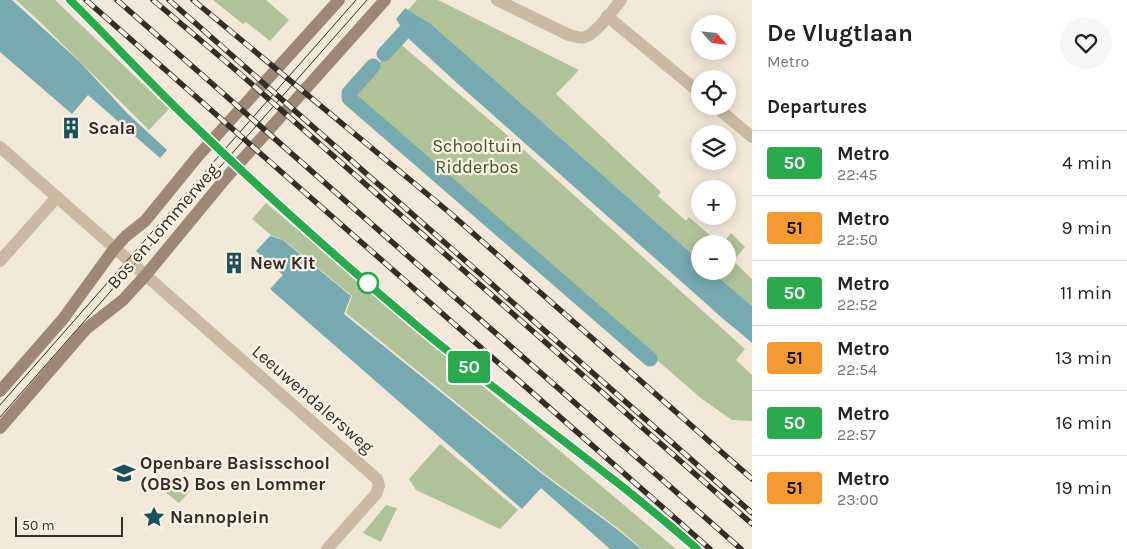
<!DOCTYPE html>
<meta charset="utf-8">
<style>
:root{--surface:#fff;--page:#f6f6f6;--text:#222;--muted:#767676;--line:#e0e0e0}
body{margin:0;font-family:Karla,sans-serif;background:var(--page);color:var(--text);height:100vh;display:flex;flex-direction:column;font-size:19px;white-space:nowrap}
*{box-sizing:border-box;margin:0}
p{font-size:16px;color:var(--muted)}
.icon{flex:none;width:28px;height:28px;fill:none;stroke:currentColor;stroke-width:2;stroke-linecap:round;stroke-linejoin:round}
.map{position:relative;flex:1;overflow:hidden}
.sheet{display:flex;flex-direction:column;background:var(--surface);width:375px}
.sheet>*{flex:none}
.badge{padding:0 10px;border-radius:4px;font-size:18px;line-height:32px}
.needle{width:32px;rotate:117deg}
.tools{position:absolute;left:691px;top:15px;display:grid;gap:10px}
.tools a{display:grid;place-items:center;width:45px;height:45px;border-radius:50%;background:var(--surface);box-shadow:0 2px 12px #0003;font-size:25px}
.scale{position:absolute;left:15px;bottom:12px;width:108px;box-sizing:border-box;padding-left:5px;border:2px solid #362c26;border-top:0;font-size:14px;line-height:18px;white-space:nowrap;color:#362c26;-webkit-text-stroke:4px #faf2e5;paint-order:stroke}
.map>.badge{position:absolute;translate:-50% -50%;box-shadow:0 0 0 2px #fff}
h2{padding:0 15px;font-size:19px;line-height:45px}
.round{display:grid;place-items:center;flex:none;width:52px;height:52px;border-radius:26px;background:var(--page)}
.headline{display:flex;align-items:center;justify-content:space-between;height:85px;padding:0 15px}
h1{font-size:24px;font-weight:700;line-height:38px}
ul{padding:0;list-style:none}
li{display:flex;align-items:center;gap:15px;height:65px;padding:0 15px;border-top:1px solid var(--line)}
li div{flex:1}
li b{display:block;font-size:19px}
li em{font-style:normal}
li .badge{min-width:55px;font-weight:700;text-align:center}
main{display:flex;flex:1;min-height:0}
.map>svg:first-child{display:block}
.green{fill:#b0c298}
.water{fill:#76a9b0}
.pier{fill:#f2e8d8}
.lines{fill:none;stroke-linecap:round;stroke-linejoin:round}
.canal{stroke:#76a9b0;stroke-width:15}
.minor{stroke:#cbb9a4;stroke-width:12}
.secondary{stroke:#9e8775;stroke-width:12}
.tram{stroke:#362c26;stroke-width:1}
.rail-casing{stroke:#362c26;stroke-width:5.5}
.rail{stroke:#faf2e5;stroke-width:4;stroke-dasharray:11;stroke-linecap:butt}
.line-casing{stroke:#fff;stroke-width:11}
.line{stroke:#29ab4d;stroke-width:8}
.stop-dot{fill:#fff;stroke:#29ab4d;stroke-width:2.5}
.labels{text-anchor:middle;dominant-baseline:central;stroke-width:4.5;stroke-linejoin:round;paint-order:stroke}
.poi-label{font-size:18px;font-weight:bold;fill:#362c26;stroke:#faf2e5;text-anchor:start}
.park-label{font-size:18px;fill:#415529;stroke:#faf2e5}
.street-label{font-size:18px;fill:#362c26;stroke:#faf2e5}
</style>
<main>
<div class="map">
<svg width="752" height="549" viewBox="0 0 752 549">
<rect width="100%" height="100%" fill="#f2e8d8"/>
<!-- green -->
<g class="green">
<path d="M16,0h39l114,109 -20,21 -110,-109z"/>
<path d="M213,0h53l23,20 -19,21 -24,-19 -3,2z"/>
<path d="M417,0h21l141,70 -23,24 105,98 -3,4 28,25 3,-4 31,27h-20v17l-269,-237 -23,-14z"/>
<path d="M398,42l108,92 239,215 -9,11 16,15v46l-20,-1 -30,-21 -352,-304z"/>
<path d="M266,203l410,346h-34l-23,-20 -77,-57 -196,-159 6,-17 -68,-56 -12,-4 -20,-17z"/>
<path d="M731,233l14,14 -12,14 19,18v27l-41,-35h17v-27h-6z"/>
<path d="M440,444l78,66 -18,19 -84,-39 -7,-11z"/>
<path d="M175,478l15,13 -11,12 -15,-12z"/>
<path d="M386,505l11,3 -16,34 -18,-9z"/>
</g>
<!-- water -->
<g class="water">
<path d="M0,0h12l68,62 47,51 40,37 -7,8 -72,-63 -16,19 -72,-62z"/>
<path d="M405,8l26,16 269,237v10h11l41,35v37c-14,-13 -29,-23 -42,-36l-252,-223 -49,-45 -13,-20z"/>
<path d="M270,236l13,4 68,56 -7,18 197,159 77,57 23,19h-31l-69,-61 -19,21 -252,-220 13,-14 -27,-24z"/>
</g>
<!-- pier -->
<path class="pier" d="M370,0h29l8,6 -13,15z"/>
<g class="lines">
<!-- canal -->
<g class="canal">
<path d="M384,54l24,-26"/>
<path d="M373,66l-24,27v5l301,261"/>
</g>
<!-- minor -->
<g class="minor">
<path d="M497,0l72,35c5,1 11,4 16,2 11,-3 28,-27 36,-37"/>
<path d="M607,16l93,77"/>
<path d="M715,106l37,31"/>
<path d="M0,147l377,332 2,7 -3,8 -49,55"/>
<path d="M0,261l57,-64"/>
</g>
<!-- secondary -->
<g class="secondary">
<path d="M0,391l63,-72 51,-70 12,-13 19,-15 53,-65 141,-156"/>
<path d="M0,428l86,-99 37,-29 22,-24 80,-97 160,-179"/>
</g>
<!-- tram -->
<g class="tram">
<path d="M0,405l356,-405"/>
<path d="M0,417l367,-417"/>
</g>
<!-- rail casing -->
<g class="rail-casing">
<g id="rail">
<path d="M70,0c43,42 83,87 127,128 72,70 148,137 225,202 90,75 187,141 275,219"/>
<path d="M86,0l624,549"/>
<path d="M117,0l624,549"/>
<path d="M153,0l85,72 514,452"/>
<path d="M169,0l583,513"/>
<path d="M193,0l257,213 302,266"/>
</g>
</g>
<!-- rail -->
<use href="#rail" class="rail"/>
</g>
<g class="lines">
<!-- line casing -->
<g class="line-casing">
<path id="line" d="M70,0c43,42 83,87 127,128 72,70 148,137 225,202 90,75 187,141 275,219"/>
</g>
<!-- line -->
<use href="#line" class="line"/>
</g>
<!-- icons -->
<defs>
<g id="building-bare" transform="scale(1.725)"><path d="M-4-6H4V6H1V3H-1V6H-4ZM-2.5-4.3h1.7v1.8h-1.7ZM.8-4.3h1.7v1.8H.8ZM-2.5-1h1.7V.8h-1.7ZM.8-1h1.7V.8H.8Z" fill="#1a5059" stroke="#faf2e5" stroke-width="2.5" paint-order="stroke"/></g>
<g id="school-bare" transform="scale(1.725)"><path d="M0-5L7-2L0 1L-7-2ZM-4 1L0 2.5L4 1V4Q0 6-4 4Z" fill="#1a5059" stroke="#faf2e5" stroke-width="2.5" paint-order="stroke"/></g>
<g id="sight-bare" transform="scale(1.725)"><path d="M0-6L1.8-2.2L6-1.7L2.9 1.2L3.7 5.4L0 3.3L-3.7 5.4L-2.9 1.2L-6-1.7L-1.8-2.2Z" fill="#1a5059" stroke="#faf2e5" stroke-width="2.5" paint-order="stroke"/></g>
</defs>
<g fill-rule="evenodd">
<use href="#building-bare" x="71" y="128"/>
<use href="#building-bare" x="234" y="263"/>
<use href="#school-bare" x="124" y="473"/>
<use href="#sight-bare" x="154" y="517"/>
</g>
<!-- markers -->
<circle class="stop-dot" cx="368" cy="283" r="10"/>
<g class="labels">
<!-- poi labels -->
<g class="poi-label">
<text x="88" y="128">Scala</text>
<text x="250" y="263">New Kit</text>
<text x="140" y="463">Openbare Basisschool<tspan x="140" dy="21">(OBS) Bos en Lommer</tspan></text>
<text x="170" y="517">Nannoplein</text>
</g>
<!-- park labels -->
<g class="park-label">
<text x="477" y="146">Schooltuin<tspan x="477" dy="21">Ridderbos</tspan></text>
</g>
<!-- street labels -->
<g class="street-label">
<text transform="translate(163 226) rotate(-49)">Bos en Lommerweg</text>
<text transform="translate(313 399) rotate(41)">Leeuwendalersweg</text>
</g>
</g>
</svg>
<div class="tools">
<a><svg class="needle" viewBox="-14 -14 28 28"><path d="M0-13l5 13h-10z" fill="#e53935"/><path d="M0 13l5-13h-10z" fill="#767676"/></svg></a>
<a><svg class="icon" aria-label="locate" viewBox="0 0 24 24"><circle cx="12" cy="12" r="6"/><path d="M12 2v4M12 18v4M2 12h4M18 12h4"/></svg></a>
<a><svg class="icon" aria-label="layers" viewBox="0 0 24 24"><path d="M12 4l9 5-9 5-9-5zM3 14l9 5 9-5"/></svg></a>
<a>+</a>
<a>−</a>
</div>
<div class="scale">50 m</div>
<b class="badge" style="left:469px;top:367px;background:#29ab4d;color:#fff">50</b>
</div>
<section class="sheet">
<div class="headline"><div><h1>De Vlugtlaan</h1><p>Metro</p></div><a class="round"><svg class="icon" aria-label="heart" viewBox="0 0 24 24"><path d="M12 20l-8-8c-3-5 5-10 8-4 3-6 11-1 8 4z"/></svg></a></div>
<h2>Departures</h2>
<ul>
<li><span class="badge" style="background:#29ab4d;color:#fff">50</span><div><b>Metro</b><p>22:45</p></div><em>4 min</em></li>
<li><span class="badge" style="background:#f69931;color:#111">51</span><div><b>Metro</b><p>22:50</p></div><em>9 min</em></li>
<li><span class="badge" style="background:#29ab4d;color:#fff">50</span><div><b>Metro</b><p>22:52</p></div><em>11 min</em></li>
<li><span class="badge" style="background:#f69931;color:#111">51</span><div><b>Metro</b><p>22:54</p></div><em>13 min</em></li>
<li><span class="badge" style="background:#29ab4d;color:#fff">50</span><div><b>Metro</b><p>22:57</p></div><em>16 min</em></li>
<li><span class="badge" style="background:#f69931;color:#111">51</span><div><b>Metro</b><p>23:00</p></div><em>19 min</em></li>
</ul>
</section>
</main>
